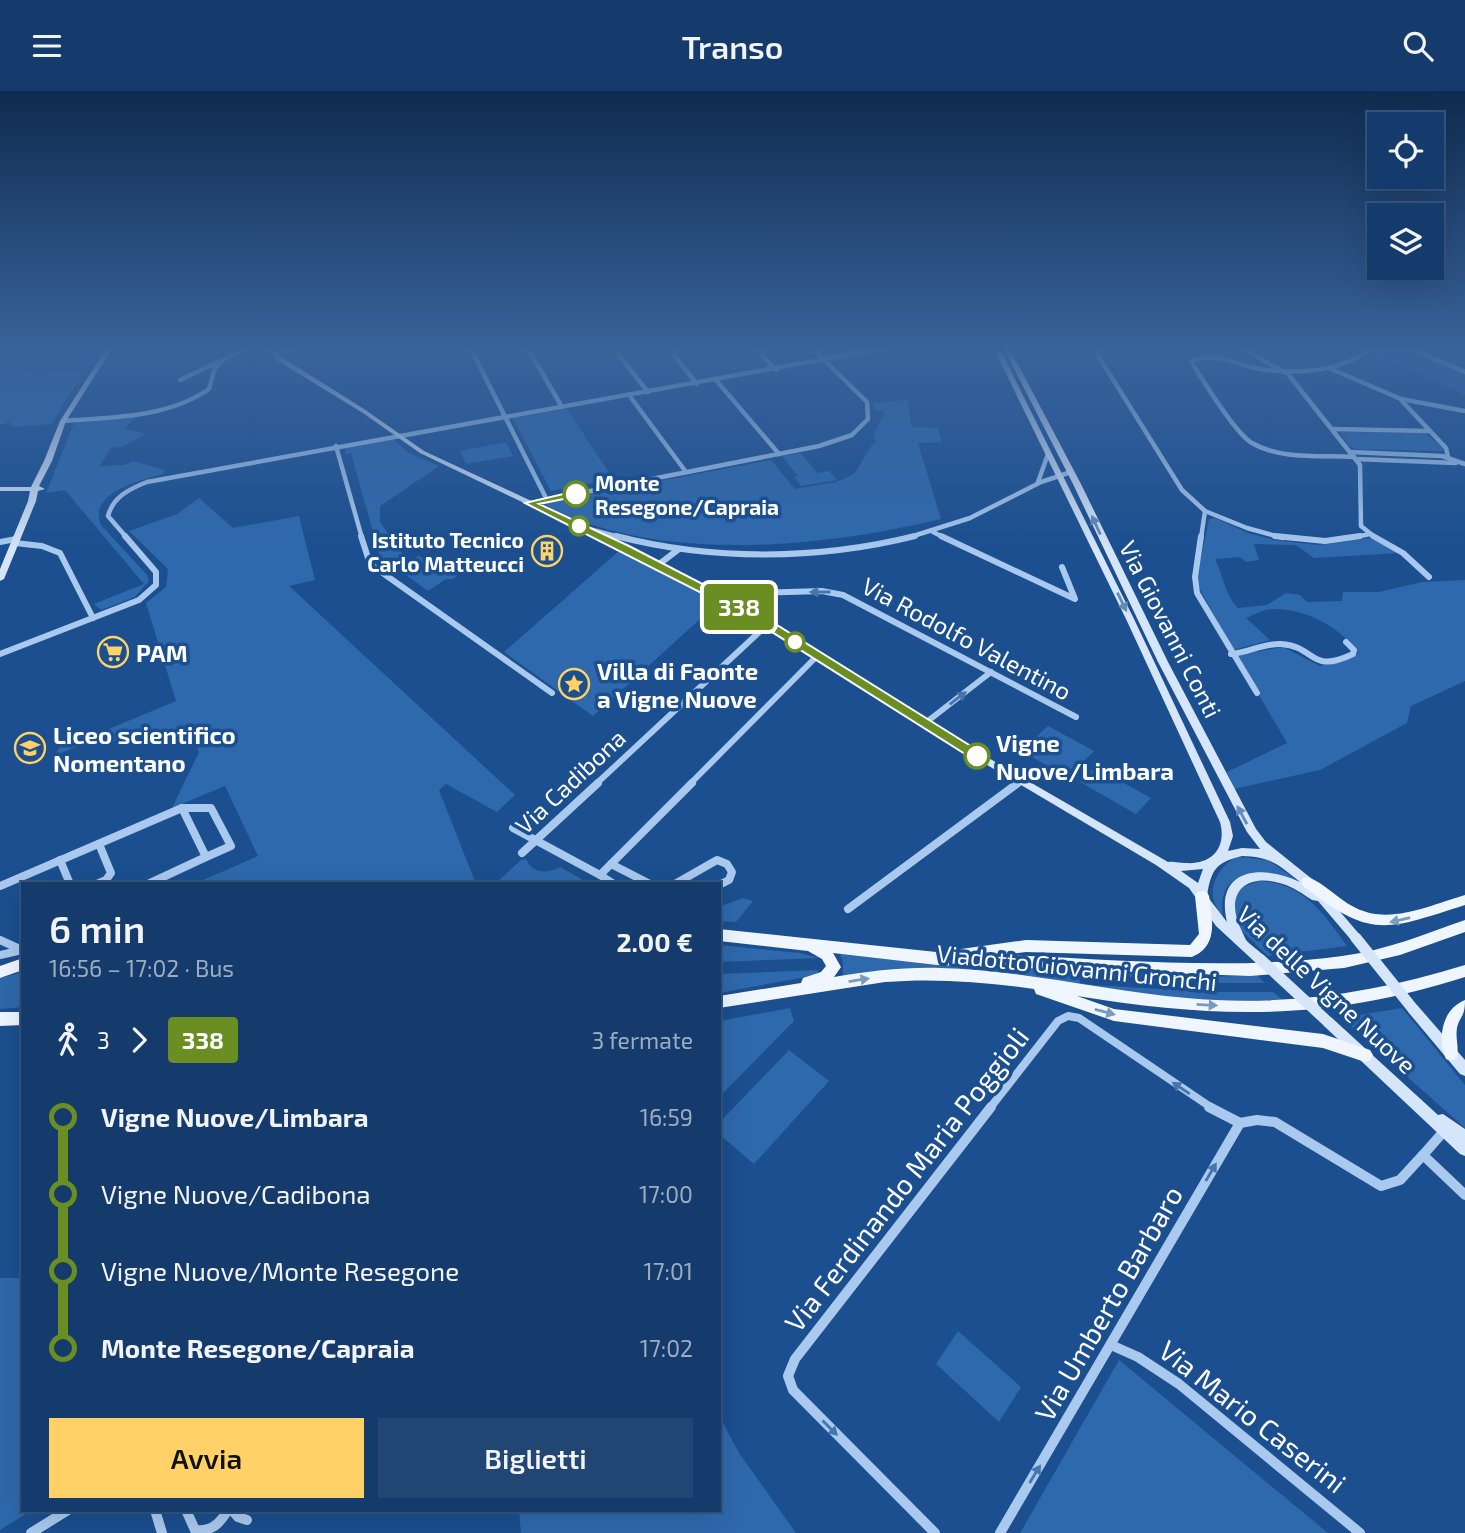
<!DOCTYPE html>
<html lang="it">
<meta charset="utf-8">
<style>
:root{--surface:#143b6b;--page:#214673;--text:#f1f3f6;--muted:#9dadc1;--line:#33557e;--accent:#ffd166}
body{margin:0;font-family:"Exo 2",sans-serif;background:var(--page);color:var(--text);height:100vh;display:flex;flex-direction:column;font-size:26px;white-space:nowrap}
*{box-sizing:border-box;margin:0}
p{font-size:23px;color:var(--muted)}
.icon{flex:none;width:38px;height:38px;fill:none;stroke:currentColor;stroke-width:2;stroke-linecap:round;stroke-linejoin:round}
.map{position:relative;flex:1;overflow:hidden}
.details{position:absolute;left:21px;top:791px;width:700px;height:630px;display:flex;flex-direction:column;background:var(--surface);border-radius:0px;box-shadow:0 7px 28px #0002,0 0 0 2px var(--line)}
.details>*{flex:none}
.badge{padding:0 14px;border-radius:5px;font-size:24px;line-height:46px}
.tools{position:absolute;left:1367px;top:21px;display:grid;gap:14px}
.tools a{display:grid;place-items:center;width:77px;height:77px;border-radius:0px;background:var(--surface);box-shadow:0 7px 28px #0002,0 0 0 2px var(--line);font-size:35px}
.map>.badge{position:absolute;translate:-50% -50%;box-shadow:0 0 0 4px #fff}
.legs{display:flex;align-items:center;gap:10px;height:77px;padding:0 28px;font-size:23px}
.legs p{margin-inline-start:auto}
.summary{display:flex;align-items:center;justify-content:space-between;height:119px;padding:0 28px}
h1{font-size:38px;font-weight:600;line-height:52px}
.primary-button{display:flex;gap:14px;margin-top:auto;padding:14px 28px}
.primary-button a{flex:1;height:80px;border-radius:0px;background:var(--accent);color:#111;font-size:28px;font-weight:600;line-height:80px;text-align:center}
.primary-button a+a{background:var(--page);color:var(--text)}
ul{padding:0 28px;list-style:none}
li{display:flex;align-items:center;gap:24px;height:77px;font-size:26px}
li i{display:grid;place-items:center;width:10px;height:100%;margin:0 9px;background:currentColor}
li i::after{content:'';width:18px;height:18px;margin:-9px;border:5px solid;border-radius:50%;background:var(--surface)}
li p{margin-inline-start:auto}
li:first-child i{background:linear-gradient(#0000 50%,currentColor 0)}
li:last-child i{background:linear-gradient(currentColor 50%,#0000 0)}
header{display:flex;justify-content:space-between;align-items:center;height:91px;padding:0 28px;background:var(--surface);font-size:32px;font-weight:600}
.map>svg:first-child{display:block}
.green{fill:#2e69ad}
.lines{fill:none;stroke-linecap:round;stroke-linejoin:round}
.street-far3{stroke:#a9c9ee;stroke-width:4.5}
.street-far2{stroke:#a9c9ee;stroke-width:6}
.street-far1{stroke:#a9c9ee;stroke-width:8}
.street{stroke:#a9c9ee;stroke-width:10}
.secondary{fill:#d6e6fa;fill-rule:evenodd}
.primary{fill:#f0f6ff;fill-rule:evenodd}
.secondary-bridge{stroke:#d6e6fa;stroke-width:11}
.oneway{fill:#668bba}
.oneway2{fill:#4674ac}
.oneway3{fill:#7b9ac1}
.line-1{fill:#6b8e23;stroke:#fff;stroke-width:2}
.stop-1-dot{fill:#fff;stroke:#6b8e23;stroke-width:3.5}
.labels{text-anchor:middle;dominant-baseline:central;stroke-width:7;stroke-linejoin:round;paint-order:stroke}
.far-stop-label{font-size:21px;font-weight:bold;fill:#fff;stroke:#1b4f8f;text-anchor:start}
.far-poi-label{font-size:21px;font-weight:bold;fill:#fff;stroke:#1b4f8f;text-anchor:end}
.street-label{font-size:24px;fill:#fff;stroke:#1b4f8f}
.poi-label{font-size:24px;font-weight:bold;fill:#fff;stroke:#1b4f8f;text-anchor:start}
.stop-label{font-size:24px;font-weight:bold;fill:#fff;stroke:#1b4f8f;text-anchor:start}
.near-street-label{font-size:28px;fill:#fff;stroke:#1b4f8f}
</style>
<header><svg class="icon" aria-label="menu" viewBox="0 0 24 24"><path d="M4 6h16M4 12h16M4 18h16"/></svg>Transo<svg class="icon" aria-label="search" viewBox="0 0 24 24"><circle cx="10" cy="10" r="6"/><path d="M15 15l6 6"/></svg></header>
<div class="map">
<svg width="1465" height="1442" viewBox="0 0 1465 1442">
<rect width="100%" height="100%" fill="#1b4f8f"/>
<!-- green -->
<g class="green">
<path d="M1374,258h28l63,25v21l-60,-29 -35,-11z"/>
<path d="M0,279l29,1 2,3 53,-3 -33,53 -37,3 -5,-5 -9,3z"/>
<path d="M907,309l5,27 26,1 4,14 -24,1 23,76c-107,26 -242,40 -348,6 -15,-5 -38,-11 -48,-22l226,-43 24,29 41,-7 18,-8 18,-29 4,-2 -3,-8 11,-20 -1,-5h-9v-7z"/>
<path d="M567,318l46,70 -62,12 -38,-73z"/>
<path d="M137,326l-13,11 22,6 -24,13 -11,1 -11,18 24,-1 9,-4 32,9 -2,4c-22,6 -76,19 -62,51l46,50 2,6 -14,16 -34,13 -7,-6 50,-20 -79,-94 -19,3 28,-70z"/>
<path d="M1340,341l85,1 18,15v3l-87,-2 -6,-2z"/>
<path d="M394,349l15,13 30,13 -59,40v16l27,38 12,-4 40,18 -6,5h-7l-18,12 -37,-27 -6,3 -11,-9 6,-1 -29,-104 -6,1 1,-6z"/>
<path d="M506,351l7,14 -47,8 -6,-13z"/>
<path d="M801,362l16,20 12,-2 8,9 -36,6 -7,-9 4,-1 -16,-20z"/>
<path d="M199,407l34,30 66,-12 16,64 -26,6 226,209 -18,17 -51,-28 -7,6 37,94h-282l64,-28 -33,-70 -53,22 27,-56 -4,-9 -10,-5 -97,4 -34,14 10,-16 6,4 15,-5 91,-38 -30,-98 20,-16 2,-18 -39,-38 48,-17z"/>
<path d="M1215,427l33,15 27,7 43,5 51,-7 31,15 -86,5 -18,-13 -42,-1 5,16 -13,2 -6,-5 -25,2c9,17 9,35 23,49l29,-3 19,-12 14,2 7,7 35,-1 1,-9h36l43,-10 43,-2v101l-54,25 -4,17 -87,47 -86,19 -7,-17 60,-29 -51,-87 47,-9 37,19 31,-8 7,-5c-18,-27 -54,-45 -86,-44 -8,0 -18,6 -26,9l24,22 -37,10 -37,-68 13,-63z"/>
<path d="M619,460l100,51 -126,114 -89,-64z"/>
<path d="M1048,635l46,25 -26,26 -47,-26z"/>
<path d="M1095,676l56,31 -15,16 -56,-32z"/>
<path d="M1238,766l30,3 29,20c-34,-12 -82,-13 -74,37 -4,-6 -9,-13 -10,-20 -3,-15 11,-36 25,-40z"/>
<path d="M526,768c7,15 21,15 34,8l30,17h-95l26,-24z"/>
<path d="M1259,790c44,1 65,33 88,65l-79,10 -35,-34 2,-28 7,-7z"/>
<path d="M743,807l10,3 -17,21 -17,-1v-14z"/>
<path d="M719,854l81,8 19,5 -100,4z"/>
<path d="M839,861l113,13 258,12 47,-2 8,8h-53l-134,-10 2,10 13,2 120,7h60l10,8 -53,1 -66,-4 -119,-18 -202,-2v-15z"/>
<path d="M818,879l-1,5 -98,18v-19z"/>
<path d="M23,881v35l-23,2v-31z"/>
<path d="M790,917l4,13 -75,76v-76z"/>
<path d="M1402,917l63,77v43l-124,-110z"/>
<path d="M789,959l40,31 -75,83 -35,-30v-11z"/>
<path d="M0,1187h23v232h9l-32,20z"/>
<path d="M958,1240l63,56 -22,35 -63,-58z"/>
<path d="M1119,1269l209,173h-308z"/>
<path d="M719,1324l20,38 57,80h-275l-2,-23h200z"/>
</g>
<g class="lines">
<!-- street-far3 -->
<g class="street-far3">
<path d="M471,258l76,151"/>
<path d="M528,258l34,58"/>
<path d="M614,258l34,43"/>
<path d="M669,258l28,35"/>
<path d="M756,258l20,21"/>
<path d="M1094,258l88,141 23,21 -4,27"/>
<path d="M1243,258l45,25 72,91 1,61 15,12"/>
<path d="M1411,258l54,23"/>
<path d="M1331,278l70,30 64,12"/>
<path d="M180,289l66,-31"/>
<path d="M716,289l63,74"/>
<path d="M629,304l57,77"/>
<path d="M1401,309l45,48 2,9"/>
<path d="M63,330c50,-4 104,-3 146,-32l6,-21 7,-7"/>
<path d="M1332,338l97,2"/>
<path d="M336,355l26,92"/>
<path d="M1350,361l92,4 23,8"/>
<path d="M1354,366c-31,-2 -73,3 -102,-14 -16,-9 -50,-64 -61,-82 23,-10 41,2 63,7 38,7 85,5 116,-19"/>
<path d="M1356,368l100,4"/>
<path d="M1038,391l10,-28"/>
<path d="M530,412l289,-57 33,-11 16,-16 -1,-17 -54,-53"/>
<path d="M1205,420l42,17 36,10"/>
<path d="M589,438l34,9"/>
<path d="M933,441l12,6"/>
<path d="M127,447l-19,-22c5,-19 21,-27 39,-34l733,-133"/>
<path d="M907,447l63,-20 71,-36 30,-10"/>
<path d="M1350,447l20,-4"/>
</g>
<!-- street-far2 -->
<g class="street-far2">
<path d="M361,445l9,28 182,129"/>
<path d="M616,445c96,25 203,24 299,0"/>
<path d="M941,445l134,63 -13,-32"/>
<path d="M1201,445l-6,41 2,16 60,100"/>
<path d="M1275,445l50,5 35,-5"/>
<path d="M1373,445l30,17 26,24"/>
<path d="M0,451l16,-3"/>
<path d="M15,452l27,3 18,7 33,65"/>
<path d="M658,474l21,-16"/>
<path d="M714,503l108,-3 21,4 233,122"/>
<path d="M0,563l139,-54 17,-15v-13l-31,-36"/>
<path d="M1231,563c17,-1 33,-11 50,-10 35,2 28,31 72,10l1,-4 -8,-8"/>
<path d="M924,633l67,-52"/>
<path d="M596,693l172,-160"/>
<path d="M690,693l127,-128"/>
<path d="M1016,693l4,-3"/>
</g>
<!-- street-far1 -->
<g class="street-far1">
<path d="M182,717h29l20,38 -25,11z"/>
<path d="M513,737l87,47"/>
<path d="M522,762l76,-70"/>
<path d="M60,769l10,24"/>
<path d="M611,773l39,20"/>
<path d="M97,793l9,-4 5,-7 -12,-29"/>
<path d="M148,793l58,-27"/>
<path d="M614,793l-14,-9 92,-92"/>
<path d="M675,793l42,-24 10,4 5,8 -3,8 -10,5"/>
<path d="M0,795l182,-78"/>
<path d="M848,818l170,-126"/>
<path d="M0,849l22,10"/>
<path d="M0,864l22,-5"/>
<path d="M990,1017l68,-87 10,-5 11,2 133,90"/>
</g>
<!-- street -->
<g class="street">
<path d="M1209,1016l31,16"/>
<path d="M1240,1032l17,-3 18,2 106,64 19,-6 23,-25 42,40"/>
<path d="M1423,1064l22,-25"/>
<path d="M1111,1254l27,12 41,27 181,149"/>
<path d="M155,1419l7,23"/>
<path d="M186,1419l9,20c17,2 25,-7 33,-20"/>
<path d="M232,1419l6,7 9,3"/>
<path d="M31,1442l37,-23"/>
<path d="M935,1442l-142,-143 -5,-14 7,-17 196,-252"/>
<path d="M1000,1442l240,-410"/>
</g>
<!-- secondary -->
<g class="secondary">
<path d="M106,258h6l-46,72 -14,40 -13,25 6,3 -7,2 -2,10 -32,78 -4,2v-12l28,-68 2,-10h-30v-4h31l13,-26 16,-40z"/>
<path d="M264,258h7l2,2 27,-2 -23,5 90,57 57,40 204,95 124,65 209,131 207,120c6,-1 11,1 17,1 27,2 42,-15 35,-41l-94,-203 -132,-270h6l134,270 96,203 3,14 -5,15 14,-3 18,1 -13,-17 -89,-170 -85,-178 -69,-135h6l71,135 87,178 88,167 10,13 46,37 48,56 2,3 -2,3 -4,2 -4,-2 -34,-40 -6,-1c-9,-6 -19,-13 -29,-16 -33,-11 -58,5 -44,41 2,4 5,11 7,15 6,7 15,11 20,19l-2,4 -4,1 -4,-1 -40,-37 -27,-38 -33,-23 -201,-119 -209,-131 -124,-65 -202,-97 -57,-40 -85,-52zM1242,765c29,1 36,8 58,26 -38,-18 -86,-14 -73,40l-20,-26c4,-26 9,-34 35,-40zM1203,778l-5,14 -17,-12z"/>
<path d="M1413,913l4,1 48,55v16l-5,-2 -51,-61 -2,-4 2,-4z"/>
<path d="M1328,925l4,2 106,97 5,-1 22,15v27l-5,-2 -136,-128 -2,-4 2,-4z"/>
</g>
<!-- primary -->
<g class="primary">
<path d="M1308,786c16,6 30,22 46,30 35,19 76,-2 111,-12v10c-79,25 -93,35 -162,-19l-2,-4 2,-4z"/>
<path d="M1202,800l5,1 2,4c3,23 10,50 -17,61l-166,-5 -25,3c112,4 229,16 341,1 42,-5 83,-22 123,-36v12l-65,23 -56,13 -94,8 -313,-11 -104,-12 8,14 -7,10c35,-6 70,-10 106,-9 83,2 165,23 247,30 95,9 188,-5 278,-33v12c-138,44 -247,42 -388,19l37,13 209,25 47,16 3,5 -3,5 -5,2 -42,-14 -209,-27 -78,-27 -2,-5c-50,-7 -99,-11 -149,-7l-166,26v-12l82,-13 2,-5 18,-6 5,-6 -4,-7 -14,-8 -89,-10v-12l236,25 6,-5 65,-9 164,5 9,-11 -4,-38 2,-4z"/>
<path d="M23,867v12l-23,8v-12z"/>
<path d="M1465,909c0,18 -5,15 -8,28 -2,11 3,21 -1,31l-5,2 -5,-2c-9,-21 -4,-50 19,-59z"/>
<path d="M0,921h23v13l-23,1z"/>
</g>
<!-- secondary-bridge -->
<g class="secondary-bridge">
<path d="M1356,847l57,71"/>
<path d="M1260,868l68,63"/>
</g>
</g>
<!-- one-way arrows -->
<defs><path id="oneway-solid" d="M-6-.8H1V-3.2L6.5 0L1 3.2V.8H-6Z" transform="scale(1.75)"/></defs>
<g class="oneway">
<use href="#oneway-solid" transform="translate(1096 434) rotate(-115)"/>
<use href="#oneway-solid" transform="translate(1122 511) rotate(64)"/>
<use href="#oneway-solid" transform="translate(1242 724) rotate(-118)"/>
</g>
<g class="oneway2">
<use href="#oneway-solid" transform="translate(820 501) rotate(-180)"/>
<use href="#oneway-solid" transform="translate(958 607) rotate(-37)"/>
<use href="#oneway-solid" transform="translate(1181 997) rotate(-146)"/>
<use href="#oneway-solid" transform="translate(1211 1081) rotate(-60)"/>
<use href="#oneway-solid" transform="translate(830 1337) rotate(45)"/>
<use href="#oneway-solid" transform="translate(1035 1383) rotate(-59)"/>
</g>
<g class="oneway3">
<use href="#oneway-solid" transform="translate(1400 829) rotate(167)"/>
<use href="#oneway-solid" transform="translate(859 889) rotate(-9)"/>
<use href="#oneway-solid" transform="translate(1207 914) rotate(3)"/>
<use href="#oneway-solid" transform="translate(1105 921) rotate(15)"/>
</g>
<!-- sky -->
<linearGradient id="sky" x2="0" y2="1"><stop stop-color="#0f2b4f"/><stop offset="0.56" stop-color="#39639b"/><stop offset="1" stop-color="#39639b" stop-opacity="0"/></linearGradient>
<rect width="1465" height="460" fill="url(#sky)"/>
<!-- line-1 -->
<path class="line-1" d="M576,400l3,1v4l-40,8 90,42 124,64 229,143v6h-9l-228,-144 -220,-112z"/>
<!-- icons -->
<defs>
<g id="building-ring" transform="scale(1.575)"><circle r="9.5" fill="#1b4f8f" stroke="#ffd166" stroke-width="1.5"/><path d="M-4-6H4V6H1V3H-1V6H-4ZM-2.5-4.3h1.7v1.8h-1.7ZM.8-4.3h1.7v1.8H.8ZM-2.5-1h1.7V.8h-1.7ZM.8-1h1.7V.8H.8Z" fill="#ffd166"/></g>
<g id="supermarket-ring" transform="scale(1.575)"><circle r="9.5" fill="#1b4f8f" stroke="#ffd166" stroke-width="1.5"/><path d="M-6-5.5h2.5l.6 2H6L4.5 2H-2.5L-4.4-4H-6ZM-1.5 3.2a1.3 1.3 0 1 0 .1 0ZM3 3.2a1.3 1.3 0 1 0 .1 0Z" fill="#ffd166"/></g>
<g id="sight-ring" transform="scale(1.575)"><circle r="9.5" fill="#1b4f8f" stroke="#ffd166" stroke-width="1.5"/><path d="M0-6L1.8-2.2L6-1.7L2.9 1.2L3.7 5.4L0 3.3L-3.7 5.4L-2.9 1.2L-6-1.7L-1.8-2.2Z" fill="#ffd166"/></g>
<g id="school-ring" transform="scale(1.575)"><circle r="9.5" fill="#1b4f8f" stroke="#ffd166" stroke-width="1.5"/><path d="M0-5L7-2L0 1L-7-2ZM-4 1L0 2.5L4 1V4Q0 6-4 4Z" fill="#ffd166"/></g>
</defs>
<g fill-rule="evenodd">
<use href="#building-ring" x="547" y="460"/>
<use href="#supermarket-ring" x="113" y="561"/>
<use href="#sight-ring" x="574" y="593"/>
<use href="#school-ring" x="30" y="657"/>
</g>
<!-- markers -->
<g class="stop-1-dot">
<circle cx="576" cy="403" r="12"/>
<circle cx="579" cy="435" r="9"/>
<circle cx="795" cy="551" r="9"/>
<circle cx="977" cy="665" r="12"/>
</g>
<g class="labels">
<!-- far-stop labels -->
<g class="far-stop-label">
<text x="595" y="391">Monte<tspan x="595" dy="24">Resegone/Capraia</tspan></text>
</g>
<!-- far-poi labels -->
<g class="far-poi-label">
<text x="524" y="448">Istituto Tecnico<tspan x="524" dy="24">Carlo Matteucci</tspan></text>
</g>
<!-- street labels -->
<g class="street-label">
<text transform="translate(1171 538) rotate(63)">Via Giovanni Conti</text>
<text transform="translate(967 547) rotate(28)">Via Rodolfo Valentino</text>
<text transform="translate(570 690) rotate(-43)">Via Cadibona</text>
<text transform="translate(1077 876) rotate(6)">Viadotto Giovanni Gronchi</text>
<text transform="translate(1327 898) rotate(43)">Via delle Vigne Nuove</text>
</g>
<!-- poi labels -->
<g class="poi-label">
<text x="136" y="561">PAM</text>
<text x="597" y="579">Villa di Faonte<tspan x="597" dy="28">a Vigne Nuove</tspan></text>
<text x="53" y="643">Liceo scientifico<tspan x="53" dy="28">Nomentano</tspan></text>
</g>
<!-- stop labels -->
<g class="stop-label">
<text x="996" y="651">Vigne<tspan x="996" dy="28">Nuove/Limbara</tspan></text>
</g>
<!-- near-street labels -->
<g class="near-street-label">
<text transform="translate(906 1088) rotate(-52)">Via Ferdinando Maria Poggioli</text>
<text transform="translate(1108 1212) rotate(-60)">Via Umberto Barbaro</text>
<text transform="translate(1253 1325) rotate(38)">Via Mario Caserini</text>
</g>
</g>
</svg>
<div class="tools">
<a><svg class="icon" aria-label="locate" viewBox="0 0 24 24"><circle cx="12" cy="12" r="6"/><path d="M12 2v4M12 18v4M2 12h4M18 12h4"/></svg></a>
<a><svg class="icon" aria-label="layers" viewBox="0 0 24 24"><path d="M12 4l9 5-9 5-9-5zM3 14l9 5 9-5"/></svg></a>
</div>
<b class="badge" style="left:739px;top:516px;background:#6b8e23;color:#fff">338</b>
<section class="details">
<div class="summary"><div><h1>6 min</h1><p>16:56 – 17:02 · Bus</p></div><b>2.00 €</b></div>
<div class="legs"><svg class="icon" aria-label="walk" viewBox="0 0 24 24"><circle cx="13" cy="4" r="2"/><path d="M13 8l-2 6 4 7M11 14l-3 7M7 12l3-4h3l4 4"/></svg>3<svg class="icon" aria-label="forward" viewBox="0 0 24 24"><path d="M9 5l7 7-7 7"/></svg><b class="badge" style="background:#6b8e23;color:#fff">338</b><p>3 fermate</p></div>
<ul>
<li><i style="color:#6b8e23"></i><b>Vigne Nuove/Limbara</b><p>16:59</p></li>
<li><i style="color:#6b8e23"></i><span>Vigne Nuove/Cadibona</span><p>17:00</p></li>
<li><i style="color:#6b8e23"></i><span>Vigne Nuove/Monte Resegone</span><p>17:01</p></li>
<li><i style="color:#6b8e23"></i><b>Monte Resegone/Capraia</b><p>17:02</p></li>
</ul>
<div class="primary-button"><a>Avvia</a><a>Biglietti</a></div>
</section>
</div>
